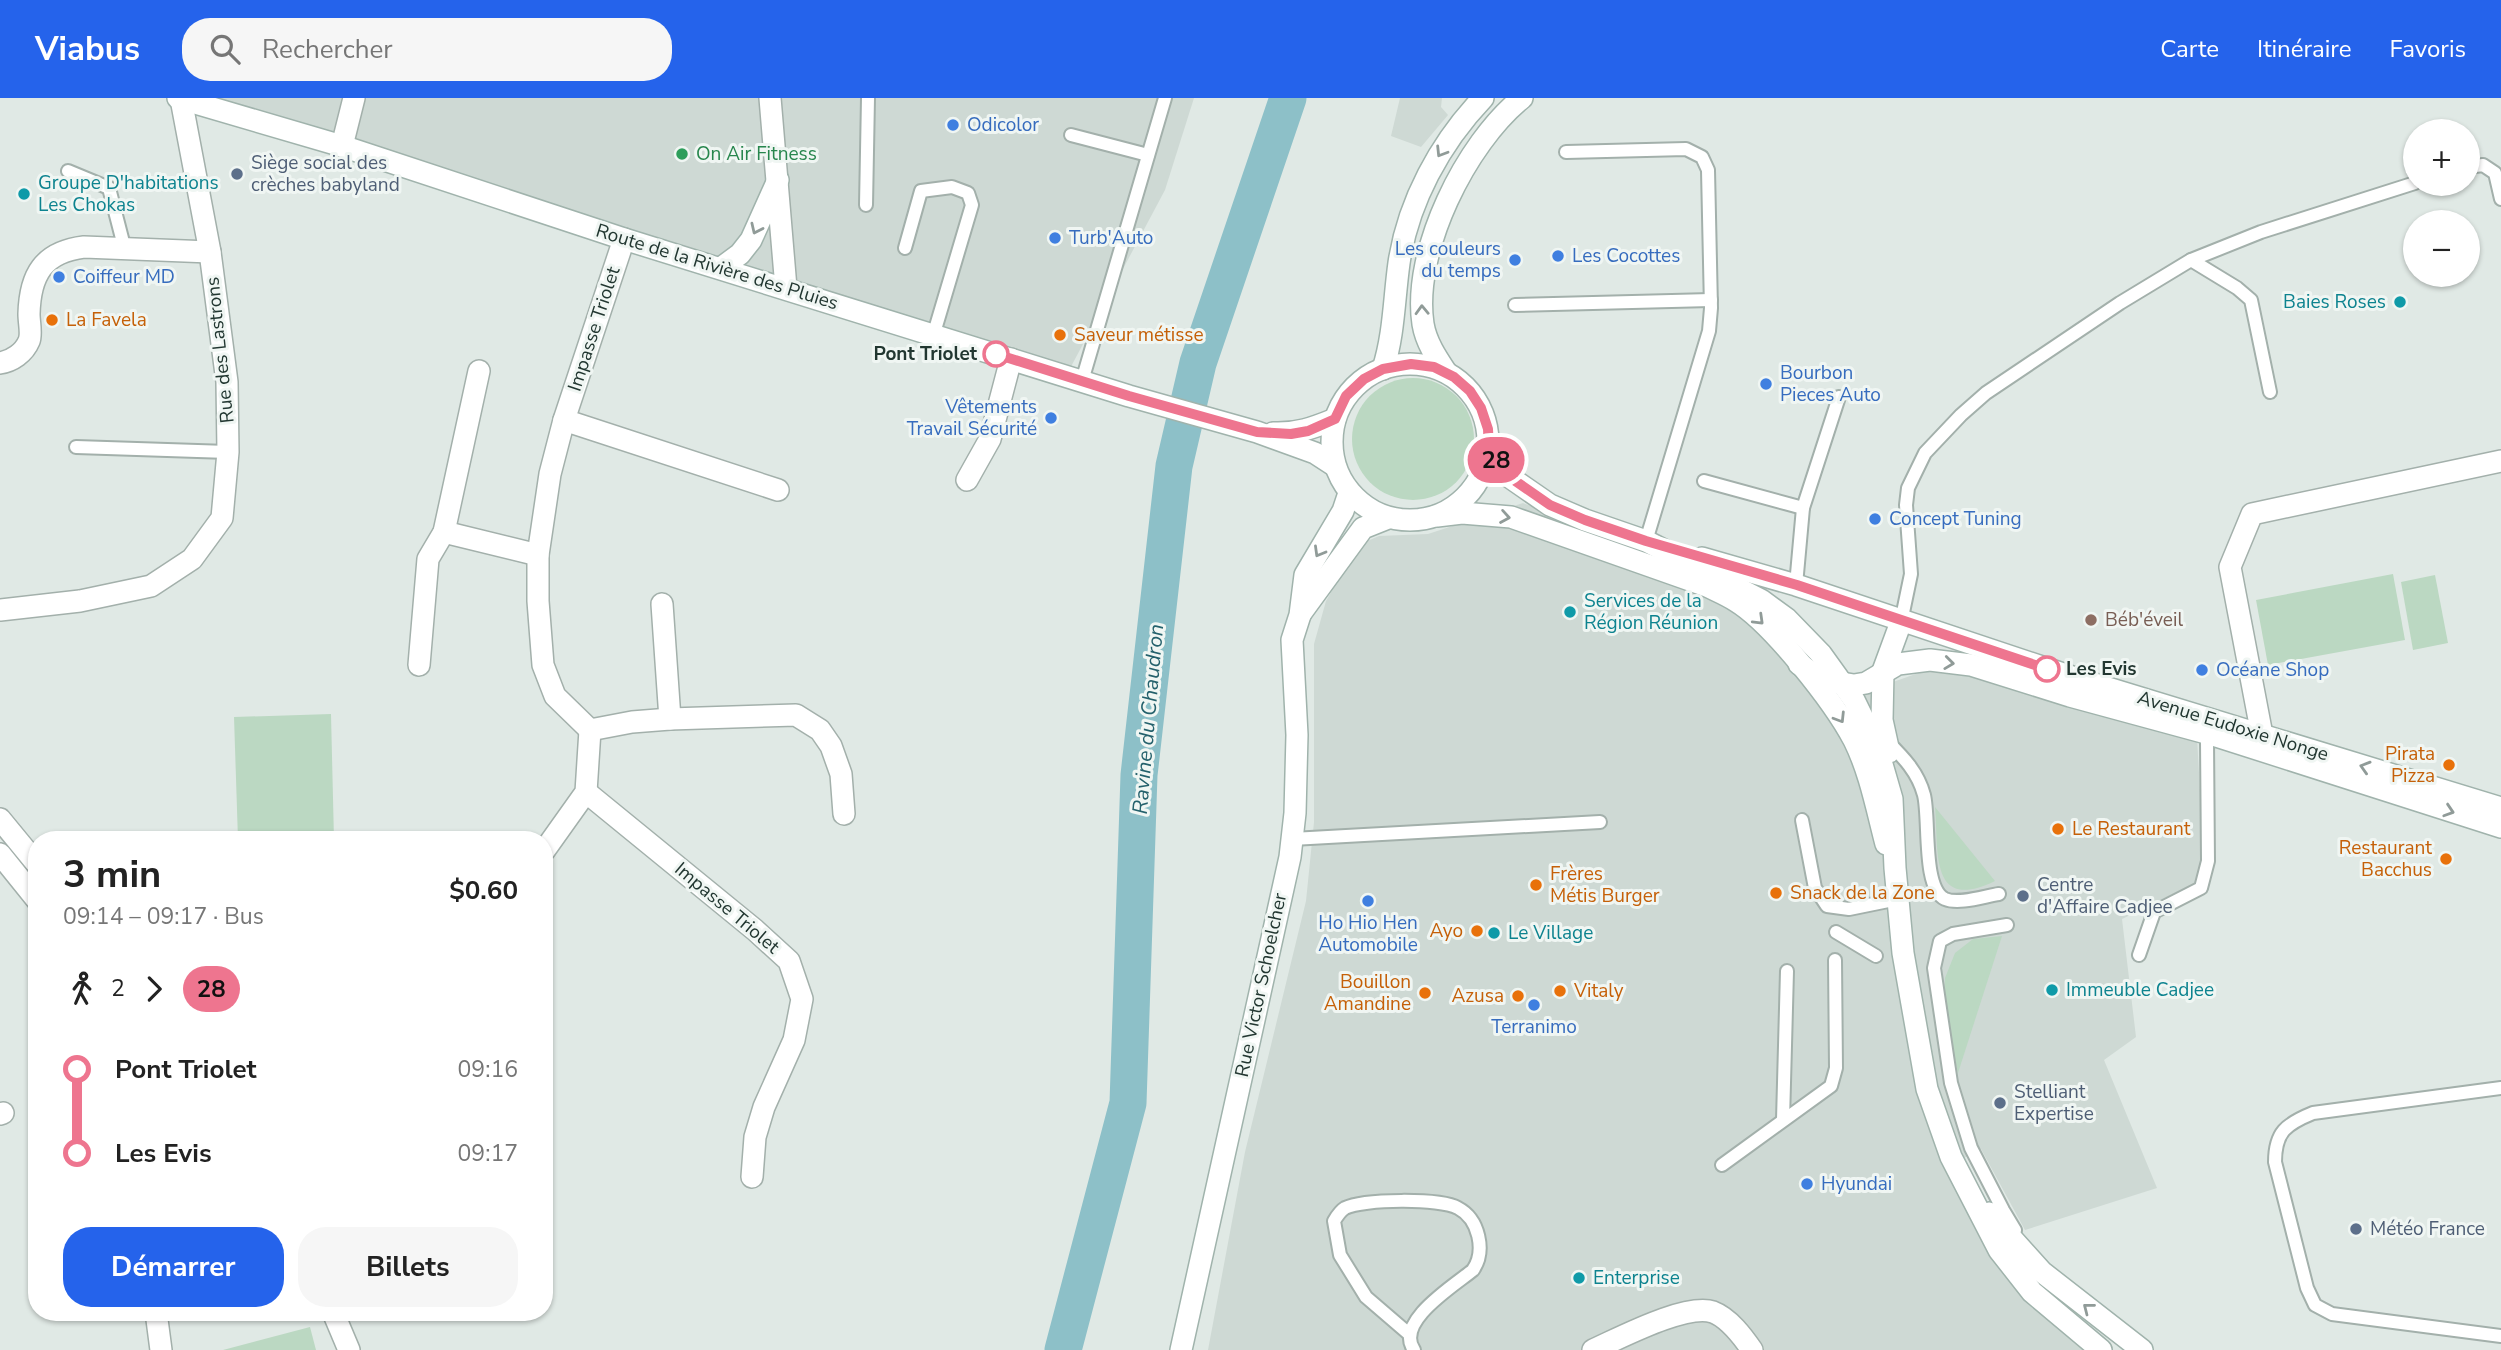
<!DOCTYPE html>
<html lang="fr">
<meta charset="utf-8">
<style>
:root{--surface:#fff;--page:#f6f6f6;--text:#222;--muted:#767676;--accent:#2563eb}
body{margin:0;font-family:"Nunito Sans",sans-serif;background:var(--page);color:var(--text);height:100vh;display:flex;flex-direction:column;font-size:26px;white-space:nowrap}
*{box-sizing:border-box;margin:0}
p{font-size:23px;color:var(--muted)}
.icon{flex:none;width:38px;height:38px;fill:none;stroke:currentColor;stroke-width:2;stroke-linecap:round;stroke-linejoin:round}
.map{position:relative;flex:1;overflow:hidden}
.side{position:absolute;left:28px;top:733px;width:525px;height:490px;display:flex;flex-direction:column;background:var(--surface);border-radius:28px;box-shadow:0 2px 5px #0004}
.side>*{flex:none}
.badge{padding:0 14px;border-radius:23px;font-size:24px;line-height:46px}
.tools{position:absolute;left:2403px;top:21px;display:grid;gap:14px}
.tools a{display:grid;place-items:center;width:77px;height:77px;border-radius:50%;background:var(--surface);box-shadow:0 2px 5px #0004;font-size:35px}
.map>.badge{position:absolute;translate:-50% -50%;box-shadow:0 0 0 4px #fff}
.legs{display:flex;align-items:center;gap:10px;height:77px;padding:0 35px;font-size:23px}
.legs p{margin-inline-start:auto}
.overview{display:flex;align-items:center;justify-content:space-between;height:119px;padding:0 35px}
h1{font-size:38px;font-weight:700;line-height:52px}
.action{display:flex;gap:14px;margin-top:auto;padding:14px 35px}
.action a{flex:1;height:80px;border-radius:28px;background:var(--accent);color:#fff;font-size:28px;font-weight:700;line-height:80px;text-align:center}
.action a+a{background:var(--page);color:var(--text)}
ul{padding:0 35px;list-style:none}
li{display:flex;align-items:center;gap:24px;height:84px;font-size:26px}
li i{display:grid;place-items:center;width:10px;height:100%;margin:0 9px;background:currentColor}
li i::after{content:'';width:18px;height:18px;margin:-9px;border:5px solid;border-radius:50%;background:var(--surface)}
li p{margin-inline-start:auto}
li:first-child i{background:linear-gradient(#0000 50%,currentColor 0)}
li:last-child i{background:linear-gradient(currentColor 50%,#0000 0)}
header{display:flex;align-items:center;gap:42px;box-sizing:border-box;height:98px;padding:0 35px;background:var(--accent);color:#fff}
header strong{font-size:33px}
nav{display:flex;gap:38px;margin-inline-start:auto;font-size:24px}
.search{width:490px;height:63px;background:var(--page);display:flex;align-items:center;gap:18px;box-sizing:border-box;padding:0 24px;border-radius:28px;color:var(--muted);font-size:26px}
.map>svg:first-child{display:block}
.built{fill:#ced9d4}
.green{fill:#bbd8c2}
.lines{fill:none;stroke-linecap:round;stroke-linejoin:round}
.river{stroke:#8dc0c8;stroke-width:37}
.service-casing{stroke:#a3b0ab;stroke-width:16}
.minor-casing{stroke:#a3b0ab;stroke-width:24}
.tertiary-casing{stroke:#a3b0ab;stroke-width:24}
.secondary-casing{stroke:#a0b3ac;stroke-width:24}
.service{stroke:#fff;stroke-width:12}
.minor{stroke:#fff;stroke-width:21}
.tertiary{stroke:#fff;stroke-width:21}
.secondary{stroke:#fff;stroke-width:21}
.oneway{stroke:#909b98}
.line-1-casing{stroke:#fff;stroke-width:16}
.line-1{stroke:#ee758f;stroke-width:10}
.shop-dot{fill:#3f7fe0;stroke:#f0f6f3;stroke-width:2.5}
.leisure-dot{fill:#2e9e5b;stroke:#f0f6f3;stroke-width:2.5}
.service-dot{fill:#5c6f8a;stroke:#f0f6f3;stroke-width:2.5}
.culture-dot{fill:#0f9aa8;stroke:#f0f6f3;stroke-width:2.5}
.food-dot{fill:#e8710a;stroke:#f0f6f3;stroke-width:2.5}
.stop-1-dot{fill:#fff;stroke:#ee758f;stroke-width:3.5}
.education-dot{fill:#8d6e63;stroke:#f0f6f3;stroke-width:2.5}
.labels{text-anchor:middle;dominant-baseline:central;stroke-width:6;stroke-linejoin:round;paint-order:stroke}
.shop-label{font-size:19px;fill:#366cbe;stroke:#f0f6f3;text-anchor:start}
.leisure-label{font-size:19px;fill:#27864d;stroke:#f0f6f3;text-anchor:start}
.service-label{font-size:19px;fill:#4e5e75;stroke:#f0f6f3;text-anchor:start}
.culture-label{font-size:19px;fill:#0d838f;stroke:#f0f6f3;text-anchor:start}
.street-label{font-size:19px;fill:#223731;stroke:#f0f6f3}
.food-label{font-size:19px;fill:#c56008;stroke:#f0f6f3;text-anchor:start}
.stop-label{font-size:19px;font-weight:bold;fill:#223731;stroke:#f0f6f3;text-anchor:end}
.education-label{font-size:19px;fill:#785e54;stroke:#f0f6f3;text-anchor:start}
.water-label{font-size:21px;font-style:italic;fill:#24616c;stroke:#f0f6f3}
</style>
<header>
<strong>Viabus</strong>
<div class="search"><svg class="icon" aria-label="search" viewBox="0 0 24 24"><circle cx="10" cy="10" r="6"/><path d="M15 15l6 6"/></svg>Rechercher</div>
<nav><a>Carte</a><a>Itinéraire</a><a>Favoris</a></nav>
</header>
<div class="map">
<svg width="2501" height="1252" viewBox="0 0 2501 1252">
<rect width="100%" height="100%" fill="#e0e9e5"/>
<!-- built -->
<g class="built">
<path d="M178,0h1016l-29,92 -99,186z"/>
<path d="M1400,0h42l-1,9 7,8 -27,32 -30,-11z"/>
<path d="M1523,405l117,44 122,61 60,57 26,33 93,-33 256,72 7,125 -9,21 -73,36 14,118 -32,23 53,128 -132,42 -44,-81 -34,18 46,75 107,108h-892l37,-198 61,-251 8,-79v-178l12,-43 32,-56 21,-9 49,-2z"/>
</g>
<!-- green -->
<g class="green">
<circle cx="1413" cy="341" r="61"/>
<path d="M2393,476l12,66 -137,25 -12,-65z"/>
<path d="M2435,477l13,68 -35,7 -12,-68z"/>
<path d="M331,616l3,126h-96l-4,-123z"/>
<path d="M1935,709l60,74c-66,32 -56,-30 -60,-74z"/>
<path d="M2002,838l-44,137 -15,-63 2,-32 10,-25 18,-14z"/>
<path d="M310,1229l6,23h-93z"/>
</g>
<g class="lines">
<!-- river -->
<path class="river" d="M1063,1252l65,-247 11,-328 35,-309 24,-103 90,-265"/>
<!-- service casing -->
<g class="service-casing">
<g id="service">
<path d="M1071,37l77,20"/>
<path d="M1566,54l120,-3 16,8 6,13 3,138 -2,23 -63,210"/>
<path d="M2468,69l15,-2 12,8 6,26"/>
<path d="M68,73l41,17 16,62"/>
<path d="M866,107l2,-107"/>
<path d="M905,150l16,-57 31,-4 16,6 4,12 -38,128"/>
<path d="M2191,162l46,28 14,12 19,92"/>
<path d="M1515,207l196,-5"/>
<path d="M1082,283l83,-283"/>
<path d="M76,349l152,5"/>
<path d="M1704,383l99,27"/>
<path d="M1796,487l7,-77 36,-111"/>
<path d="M1901,524l10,-48 -5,-69 2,-17 17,-35 36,-38 25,-22 134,-90 71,-43 70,-28 154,-49"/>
<path d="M1887,643c16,16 31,31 37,54 6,24 -2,93 21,104 14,6 40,-3 54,-5"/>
<path d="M1802,722l13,68 12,18 22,3 49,-10"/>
<path d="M1292,741l308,-17"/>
<path d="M2007,827l-54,9 -13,7 -6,27 17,115 20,65 32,62 12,20"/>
<path d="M1836,834l40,24"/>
<path d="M2139,857l15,-43 47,-24 7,-27 -1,-120 3,-7"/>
<path d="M2501,990l-188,25c-27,11 -38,19 -38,49l32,126 8,17 17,9 169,22"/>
<path d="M1783,1022l4,-149"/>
<path d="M1722,1067l109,-79 5,-18 -1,-108"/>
<path d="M1409,1236l-43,-37 -26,-42 -6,-34c3,-5 6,-10 11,-13 18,-9 95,-10 113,0 21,11 28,43 15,62 -18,15 -79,52 -59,80"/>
</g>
</g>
<!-- minor casing -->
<g class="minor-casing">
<g id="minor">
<path d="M342,48l12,-48"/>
<path d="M0,265c12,-2 24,-10 29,-22 3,-7 0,-18 0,-27 1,-39 14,-62 55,-67l126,5"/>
<path d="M564,322l214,70"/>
<path d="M967,382l23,-41 21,-80"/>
<path d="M444,434l94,23"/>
<path d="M662,506l8,115"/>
<path d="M0,512l80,-9 71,-15 41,-27 30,-41 6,-66 -1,-70 -17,-130 -29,-153"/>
<path d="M419,567l9,-106 16,-27 35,-161"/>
<path d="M590,632l-35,-34 -12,-31 -5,-64v-46l12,-81 14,-54 60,-181"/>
<path d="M590,632l42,-8 38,-3 126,-4 24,15 11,16 10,28 3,40"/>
<path d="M2262,637l-32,-168 22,-53 249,-53"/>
<path d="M586,694l169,138 34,31 13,38 -8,41 -30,67 -9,30 -3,40"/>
<path d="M544,753l42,-59 4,-62"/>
<path d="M0,1016l3,-1"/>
<path d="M156,1214l5,38"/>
<path d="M1593,1252c27,-12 93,-47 120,-38 16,6 30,25 39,38"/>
</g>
</g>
<!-- tertiary casing -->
<g class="tertiary-casing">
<g id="tertiary">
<path d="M770,0l16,190"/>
<path d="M0,721l37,45"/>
<path d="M0,756l37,46"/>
<path d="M333,1214l16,38"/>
</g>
</g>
<!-- secondary casing -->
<g class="secondary-casing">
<g id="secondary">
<path d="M178,0l164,48 282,93 505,157 128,36 58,21 20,13"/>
<path d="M721,170l19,-14 11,-14 27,-60"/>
<circle cx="1410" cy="344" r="78"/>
<path d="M1383,271c11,-34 11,-70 16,-106 9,-61 41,-120 84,-165"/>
<path d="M1446,274c-10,-15 -20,-30 -23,-48 -11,-73 43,-181 99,-226"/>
<path d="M1273,335c24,1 40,-5 62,-14"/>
<path d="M1489,351l19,27 42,29 35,15 61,21 115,59 26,19 34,35 33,46 23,47 15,52 3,69 8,85 24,136 24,68 48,93 33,42 69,58"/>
<path d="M1437,418l25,-3 49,4 196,69c10,5 20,9 29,15 36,22 98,101 118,139 16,32 23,70 32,104"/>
<path d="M1702,460l94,27 279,93 426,130"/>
<path d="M1301,515l62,-85 25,-10"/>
<path d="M1799,566l24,16 31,5 12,-2 32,-19 32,-4 41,5 99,31 140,38 291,93"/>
<path d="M1889,654l-7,-32 1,-49 18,-49"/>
<path d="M1989,1115l53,59 100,78"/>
<path d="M1181,1252l109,-493 5,-44 2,-78 -5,-95 8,-25 5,-40 38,-64 6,-18"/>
</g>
</g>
<!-- service -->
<use href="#service" class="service"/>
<!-- minor -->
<use href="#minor" class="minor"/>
<!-- tertiary -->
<use href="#tertiary" class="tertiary"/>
<!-- secondary -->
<use href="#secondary" class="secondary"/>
</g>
<!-- one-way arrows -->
<defs><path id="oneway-chevron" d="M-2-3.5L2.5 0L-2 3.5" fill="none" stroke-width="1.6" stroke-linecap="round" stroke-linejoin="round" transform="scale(1.75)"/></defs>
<g class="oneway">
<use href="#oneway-chevron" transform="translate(1441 54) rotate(122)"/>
<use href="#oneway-chevron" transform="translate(756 131) rotate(115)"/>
<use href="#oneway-chevron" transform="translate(1422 212) rotate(-92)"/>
<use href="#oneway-chevron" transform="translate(1505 419) rotate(10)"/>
<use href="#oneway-chevron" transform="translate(1319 454) rotate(120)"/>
<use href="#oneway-chevron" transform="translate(1759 522) rotate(44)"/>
<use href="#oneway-chevron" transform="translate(1949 565) rotate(7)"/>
<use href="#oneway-chevron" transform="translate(1840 620) rotate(58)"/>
<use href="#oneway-chevron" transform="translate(2365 669) rotate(-163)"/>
<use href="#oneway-chevron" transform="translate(2449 713) rotate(18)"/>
<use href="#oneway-chevron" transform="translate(2088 1210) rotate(-142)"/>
</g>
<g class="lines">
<!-- line-1 casing -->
<g class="line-1-casing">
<path id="line-1" d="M996,256l133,42 128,36 34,2 17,-3 27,-12 11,-23 18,-17 19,-10 28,-5 23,3 20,10 16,14 11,17 7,21 1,20 19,27 42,29 35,15 61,21 151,44 250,84"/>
</g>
<!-- line-1 -->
<use href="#line-1" class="line-1"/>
</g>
<!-- markers -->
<g class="shop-dot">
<circle cx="953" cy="27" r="7"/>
<circle cx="1055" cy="140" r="7"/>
<circle cx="1558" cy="158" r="7"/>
<circle cx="1515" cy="162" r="7"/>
<circle cx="59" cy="179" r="7"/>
<circle cx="1766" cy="286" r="7"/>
<circle cx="1051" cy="320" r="7"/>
<circle cx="1875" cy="421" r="7"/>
<circle cx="2202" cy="572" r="7"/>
<circle cx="1368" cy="803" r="7"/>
<circle cx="1534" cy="907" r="7"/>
<circle cx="1807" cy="1086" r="7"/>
</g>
<circle class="leisure-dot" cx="682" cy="56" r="7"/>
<g class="service-dot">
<circle cx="237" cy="76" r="7"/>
<circle cx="2023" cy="798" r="7"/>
<circle cx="2000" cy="1005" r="7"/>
<circle cx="2356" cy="1131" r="7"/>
</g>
<g class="culture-dot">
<circle cx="24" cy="96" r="7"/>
<circle cx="2400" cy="204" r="7"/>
<circle cx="1570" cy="514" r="7"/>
<circle cx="1494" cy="835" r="7"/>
<circle cx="2052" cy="892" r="7"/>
<circle cx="1579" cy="1180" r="7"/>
</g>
<g class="food-dot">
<circle cx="52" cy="222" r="7"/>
<circle cx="1060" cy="237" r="7"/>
<circle cx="2449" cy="667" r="7"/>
<circle cx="2058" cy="731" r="7"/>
<circle cx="2446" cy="761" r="7"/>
<circle cx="1536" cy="787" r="7"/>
<circle cx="1776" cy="795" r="7"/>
<circle cx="1477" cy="833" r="7"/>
<circle cx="1560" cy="893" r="7"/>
<circle cx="1425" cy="895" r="7"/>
<circle cx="1518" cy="898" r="7"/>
</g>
<g class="stop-1-dot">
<circle cx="996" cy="256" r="12"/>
<circle cx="2047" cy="571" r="12"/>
</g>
<circle class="education-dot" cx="2091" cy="522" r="7"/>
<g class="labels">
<!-- shop labels -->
<g class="shop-label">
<text x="967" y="27">Odicolor</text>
<text x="1069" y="140">Turb'Auto</text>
<text x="1501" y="151" text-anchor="end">Les couleurs<tspan x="1501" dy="22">du temps</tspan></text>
<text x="1572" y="158">Les Cocottes</text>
<text x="73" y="179">Coiffeur MD</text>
<text x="1780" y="275">Bourbon<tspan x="1780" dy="22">Pieces Auto</tspan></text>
<text x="1037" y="309" text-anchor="end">Vêtements<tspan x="1037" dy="22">Travail Sécurité</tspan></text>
<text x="1889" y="421">Concept Tuning</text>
<text x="2216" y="572">Océane Shop</text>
<text x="1368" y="825" text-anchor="middle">Ho Hio Hen<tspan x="1368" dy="22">Automobile</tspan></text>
<text x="1534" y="929" text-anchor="middle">Terranimo</text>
<text x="1821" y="1086">Hyundai</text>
</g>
<!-- leisure labels -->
<g class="leisure-label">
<text x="696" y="56">On Air Fitness</text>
</g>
<!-- service labels -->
<g class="service-label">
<text x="251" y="65">Siège social des<tspan x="251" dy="22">crèches babyland</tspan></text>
<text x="2037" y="787">Centre<tspan x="2037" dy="22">d'Affaire Cadjee</tspan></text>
<text x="2014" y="994">Stelliant<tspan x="2014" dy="22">Expertise</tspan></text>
<text x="2370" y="1131">Météo France</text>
</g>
<!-- culture labels -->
<g class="culture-label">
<text x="38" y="85">Groupe D'habitations<tspan x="38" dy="22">Les Chokas</tspan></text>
<text x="2386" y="204" text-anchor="end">Baies Roses</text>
<text x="1584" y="503">Services de la<tspan x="1584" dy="22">Région Réunion</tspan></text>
<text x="1508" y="835">Le Village</text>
<text x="2066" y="892">Immeuble Cadjee</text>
<text x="1593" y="1180">Enterprise</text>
</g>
<!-- street labels -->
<g class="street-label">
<text transform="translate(717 169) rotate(17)">Route de la Rivière des Pluies</text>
<text transform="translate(594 231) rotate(-72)">Impasse Triolet</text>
<text transform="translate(220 252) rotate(-96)">Rue des Lastrons</text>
<text transform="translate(2233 628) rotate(17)">Avenue Eudoxie Nonge</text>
<text transform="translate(727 810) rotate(40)">Impasse Triolet</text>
<text transform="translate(1261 887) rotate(-78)">Rue Victor Schoelcher</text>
</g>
<!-- food labels -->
<g class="food-label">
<text x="66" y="222">La Favela</text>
<text x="1074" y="237">Saveur métisse</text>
<text x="2435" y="656" text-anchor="end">Pirata<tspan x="2435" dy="22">Pizza</tspan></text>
<text x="2072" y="731">Le Restaurant</text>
<text x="2432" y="750" text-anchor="end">Restaurant<tspan x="2432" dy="22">Bacchus</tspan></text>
<text x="1550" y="776">Frères<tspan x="1550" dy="22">Métis Burger</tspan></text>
<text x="1790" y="795">Snack de la Zone</text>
<text x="1463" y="833" text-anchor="end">Ayo</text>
<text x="1411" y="884" text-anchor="end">Bouillon<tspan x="1411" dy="22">Amandine</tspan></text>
<text x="1574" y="893">Vitaly</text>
<text x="1504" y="898" text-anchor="end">Azusa</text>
</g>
<!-- stop labels -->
<g class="stop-label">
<text x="977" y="256">Pont Triolet</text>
<text x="2066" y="571" text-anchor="start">Les Evis</text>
</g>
<!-- education labels -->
<g class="education-label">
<text x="2105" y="522">Béb'éveil</text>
</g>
<!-- water labels -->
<g class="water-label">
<text transform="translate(1148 621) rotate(-85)">Ravine du Chaudron</text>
</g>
</g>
</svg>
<div class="tools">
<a>+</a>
<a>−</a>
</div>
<b class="badge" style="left:1496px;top:362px;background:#ee758f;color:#111">28</b>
<section class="side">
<div class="overview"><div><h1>3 min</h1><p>09:14 – 09:17 · Bus</p></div><b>$0.60</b></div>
<div class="legs"><svg class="icon" aria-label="walk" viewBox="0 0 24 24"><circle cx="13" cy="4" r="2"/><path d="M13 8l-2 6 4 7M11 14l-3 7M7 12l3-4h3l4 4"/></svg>2<svg class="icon" aria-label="forward" viewBox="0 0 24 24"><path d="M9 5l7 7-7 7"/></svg><b class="badge" style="background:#ee758f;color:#111">28</b></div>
<ul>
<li><i style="color:#ee758f"></i><b>Pont Triolet</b><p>09:16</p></li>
<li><i style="color:#ee758f"></i><b>Les Evis</b><p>09:17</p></li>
</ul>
<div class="action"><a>Démarrer</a><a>Billets</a></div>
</section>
</div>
